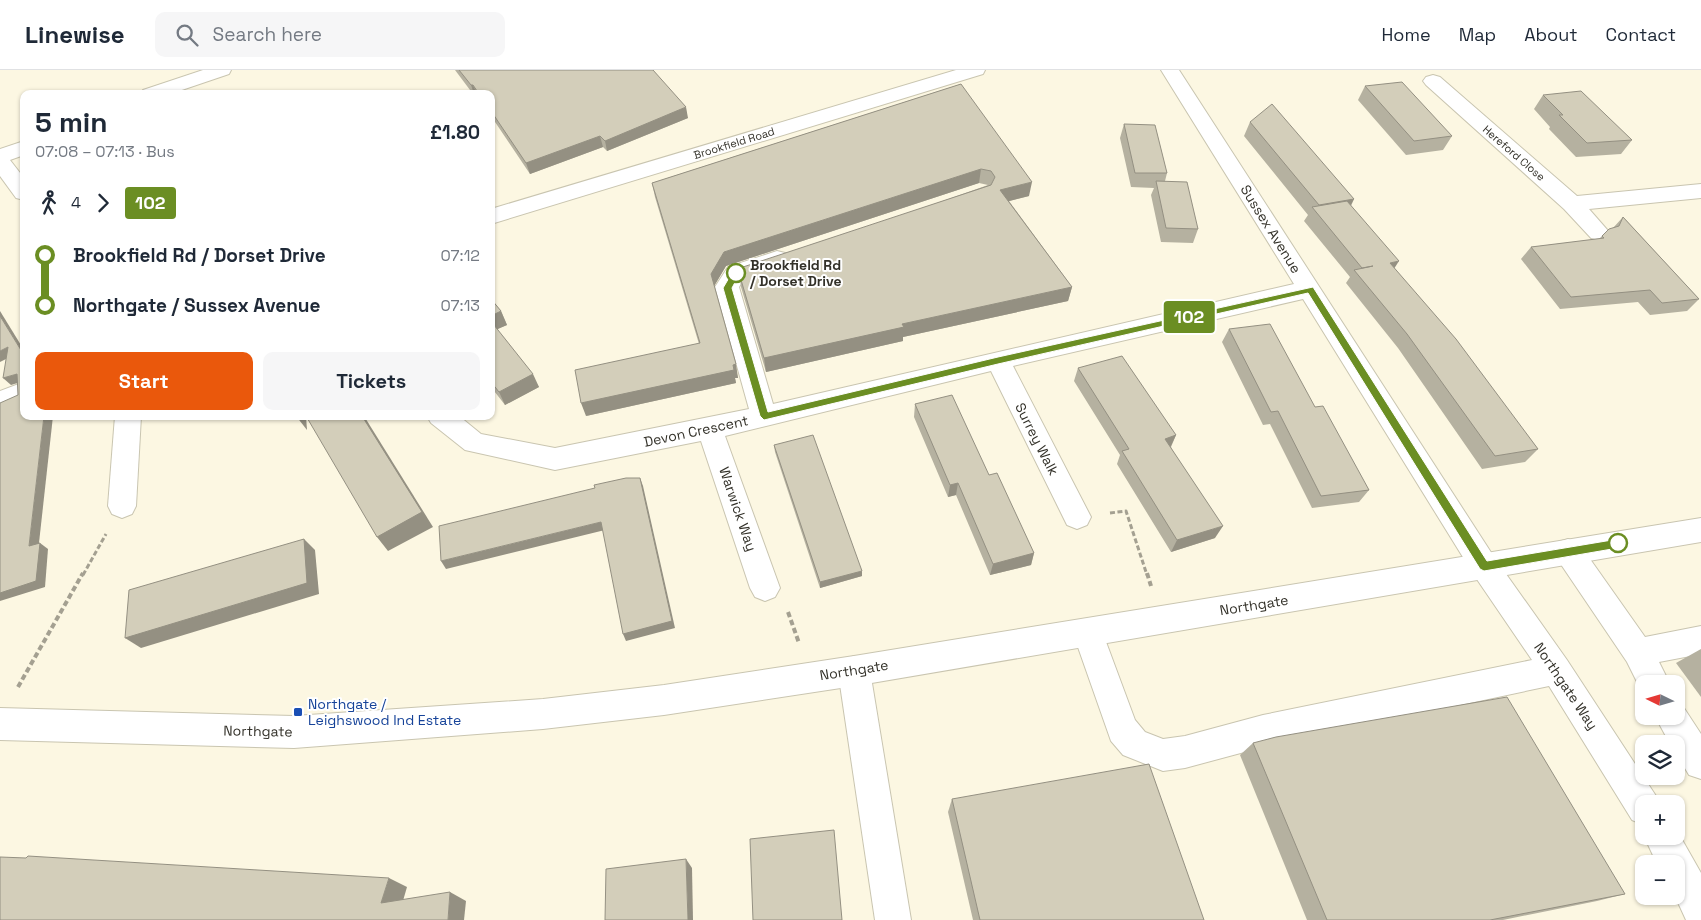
<!DOCTYPE html>
<meta charset="utf-8">
<style>
:root{--surface:#fff;--page:#f6f6f7;--text:#1f2937;--muted:#747a83;--line:#e0e1e3;--accent:#ea580c}
body{margin:0;font-family:"Space Grotesk",sans-serif;background:var(--page);color:var(--text);height:100vh;display:flex;flex-direction:column;font-size:19px;white-space:nowrap}
*{box-sizing:border-box;margin:0}
p{font-size:16px;color:var(--muted)}
.icon{flex:none;width:28px;height:28px;fill:none;stroke:currentColor;stroke-width:2;stroke-linecap:round;stroke-linejoin:round}
.map{position:relative;flex:1;overflow:hidden}
.drawer{position:absolute;left:20px;top:20px;width:475px;height:330px;display:flex;flex-direction:column;background:var(--surface);border-radius:10px;box-shadow:0 1px 4px #0004}
.drawer>*{flex:none}
.badge{padding:0 10px;border-radius:4px;font-size:18px;line-height:32px}
.needle{width:32px;rotate:275deg}
.controls{position:absolute;left:1635px;top:605px;display:grid;gap:10px}
.controls a{display:grid;place-items:center;width:50px;height:50px;border-radius:10px;background:var(--surface);box-shadow:0 1px 4px #0004;font-size:25px}
.map>.badge{position:absolute;translate:-50% -50%;box-shadow:0 0 0 2px #fff}
.legs{display:flex;align-items:center;gap:8px;height:55px;padding:0 15px;font-size:16px}
.legs p{margin-inline-start:auto}
.head{display:flex;align-items:center;justify-content:space-between;height:85px;padding:0 15px}
h1{font-size:28px;font-weight:800;line-height:38px}
.primary-button{display:flex;gap:10px;margin-top:auto;padding:10px 15px}
.primary-button a{flex:1;height:58px;border-radius:10px;background:var(--accent);color:#fff;font-size:20px;font-weight:800;line-height:58px;text-align:center}
.primary-button a+a{background:var(--page);color:var(--text)}
ul{padding:0 15px;list-style:none}
li{display:flex;align-items:center;gap:18px;height:50px;font-size:19px}
li i{display:grid;place-items:center;width:8px;height:100%;margin:0 6px;background:currentColor}
li i::after{content:'';width:12px;height:12px;margin:-6px;border:4px solid;border-radius:50%;background:var(--surface)}
li p{margin-inline-start:auto}
li:first-child i{background:linear-gradient(#0000 50%,currentColor 0)}
li:last-child i{background:linear-gradient(currentColor 50%,#0000 0)}
header{display:flex;align-items:center;gap:30px;box-sizing:border-box;height:70px;padding:0 25px;background:var(--surface);border-bottom:1px solid var(--line)}
header strong{font-size:24px}
nav{display:flex;gap:28px;margin-inline-start:auto;font-size:18px}
.search{width:350px;height:45px;background:var(--page);display:flex;align-items:center;gap:12px;box-sizing:border-box;padding:0 18px;border-radius:10px;color:var(--muted);font-size:19px}
.map>svg:first-child{display:block}
.lines{fill:none;stroke-linecap:round;stroke-linejoin:round}
.minor-casing{stroke:#c9c5b0;stroke-width:2}
.major-casing{stroke:#c9c5b0;stroke-width:2}
.path-far1{stroke:#a4a091;stroke-width:3;stroke-dasharray:5 2.5;stroke-linecap:butt}
.path{stroke:#a4a091;stroke-width:4;stroke-dasharray:5.5 3;stroke-linecap:butt}
.minor{fill:#fff;fill-rule:evenodd}
.major{fill:#fff;fill-rule:evenodd}
.wall{fill:#b5b1a0}
.shaded-wall{fill:#949082}
.building{fill:#d3ceba;stroke:#949082}
.line-1{fill:#6b8e23;stroke:#fff}
.stop-1-dot{fill:#fff;stroke:#6b8e23;stroke-width:2.5}
.transit-dot{fill:#1a4fb4;stroke:#fff;stroke-width:2}
.labels{text-anchor:middle;dominant-baseline:central;stroke-width:4;stroke-linejoin:round;paint-order:stroke}
.far-street-label{font-size:11px;fill:#333129;stroke:#fff}
.street-label{font-size:14px;fill:#333129;stroke:#fff}
.stop-label{font-size:14px;font-weight:bold;fill:#333129;stroke:#fff;text-anchor:start}
.transit-label{font-size:14px;fill:#164399;stroke:#fff;text-anchor:start}
</style>
<header>
<strong>Linewise</strong>
<div class="search"><svg class="icon" aria-label="search" viewBox="0 0 24 24"><circle cx="10" cy="10" r="6"/><path d="M15 15l6 6"/></svg>Search here</div>
<nav><a>Home</a><a>Map</a><a>About</a><a>Contact</a></nav>
</header>
<div class="map">
<svg width="1701" height="850" viewBox="0 0 1701 850">
<rect width="100%" height="100%" fill="#fcf7e2"/>
<g class="lines">
<!-- minor casing -->
<g class="minor-casing">
<g id="minor">
<path d="M203,0h28l-2,4 -59,20h-30l3,-4z"/>
<path d="M956,0h29l-2,4 -492,150v-15z"/>
<path d="M1161,0h18l315,487 73,103 89,136 3,8h-15v21l-12,-5 -83,-134 -286,61 -78,21 -22,3 -40,-16 -12,-14 -38,-108 4,-10 11,-4 11,4 36,97 10,12 18,7 22,-3 78,-21 269,-55 -58,-85 -171,-276 -290,67 78,151 -4,8 -10,4 -10,-4 -76,-154 -266,65 55,152 -5,9 -10,4 -10,-4 -5,-9 -49,-147 -146,29 -90,-20 -34,-27 -4,-7h32l22,18 74,14 194,-39 -34,-122 13,-20 49,-16 8,2 3,6 -3,6 -41,14 -5,8 34,117 521,-120z"/>
<path d="M1433,5l7,2 137,119 124,-12v14l-112,11 21,24 -3,5 -8,2 -8,-2 -27,-29 -138,-124 -3,-4 3,-4z"/>
<path d="M24,71v14l-14,5 14,18v22l-8,-2 -16,-22v-27z"/>
<path d="M24,312v20l-24,9v-20z"/>
<path d="M115,346h26l-5,90 -4,8 -10,4 -10,-4 -4,-8z"/>
<path d="M1568,469l10,3 67,95 56,-11v28l-42,8 11,22h-26l-1,10 -16,-32 -69,-102 -4,-9 4,-9z"/>
<path d="M854,586l11,5 5,10 41,249h-36l-37,-249 5,-10z"/>
<path d="M1676,633l6,2 19,29v45l-12,-4 -13,-22v-9h-6l-15,-28h21z"/>
<path d="M1676,759l25,44v47h-15l-11,-24 1,-32h-19l-13,-28h32z"/>
</g>
</g>
<!-- major casing -->
<g class="major-casing">
<path id="major" d="M1701,448v24l-847,144 -190,29 -121,14 -249,19 -294,-8v-32l294,8 249,-17 121,-14 190,-29z"/>
</g>
<!-- path-far1 -->
<g class="path-far1">
<path d="M1110,443l16,-2 21,64"/>
<path d="M83,505l23,-41"/>
</g>
<!-- path -->
<g class="path">
<path d="M1147,503l4,13"/>
<path d="M788,542l11,31"/>
<path d="M18,617l65,-114"/>
</g>
<!-- minor -->
<use href="#minor" class="minor"/>
<!-- major -->
<use href="#major" class="major"/>
</g>
<!-- wall -->
<g class="wall">
<path d="M455,0h198l35,48 -81,33 -4,-4 -73,27 -39,-58v-22h-18z"/>
<path d="M961,14l68,112 -20,5 63,86 -4,14 -165,36v4l-137,31 -25,-85 -2,-14 249,-88 -9,-2 -253,83 -12,20 24,92h-3l1,5 -150,33 113,-72 -44,-147 -3,-14z"/>
<path d="M1365,16l87,50 -9,14 -37,5 -48,-55z"/>
<path d="M1543,25l89,45 -11,14 -45,3 -27,-28 1,-2 -16,-18z"/>
<path d="M1250,52l104,77 -3,7 43,62 144,181 -13,13 -43,7 -84,-121 -52,-65 4,-6 -46,-56 4,-6 -64,-79z"/>
<path d="M1124,54l43,49 -2,8 33,48 -5,14 -32,-1 -10,-47 3,-7 -23,-1 -11,-49z"/>
<path d="M1623,147l76,82 -12,12 -37,4 -12,-13 -78,7 -39,-50 10,-12 68,-8 3,-3 11,-8z"/>
<path d="M491,229l10,12 6,14 -10,4 42,58 -34,18 -14,-18z"/>
<path d="M1229,259l86,78 54,83 -10,12 -47,6 -42,-84 -7,1 -41,-83z"/>
<path d="M1078,298l98,67 -5,12 44,91 -44,14 -54,-88 3,-9 -46,-74z"/>
<path d="M915,334l74,71 45,78 -3,12 -41,10 -34,-80 -8,2 -34,-80z"/>
<path d="M774,375l88,131 -42,12 -45,-136z"/>
<path d="M1701,579v48l-25,-34z"/>
<path d="M1253,673l372,151 -28,7 -94,19h-196l-67,-165z"/>
<path d="M952,729l252,121h-231l-25,-108z"/>
</g>
<!-- shaded-wall -->
<g class="shaded-wall">
<path d="M471,15h2l4,9h-3z"/>
<path d="M686,37l2,11 -81,33 -2,-10z"/>
<path d="M600,66l3,11 -73,27 -4,-11z"/>
<path d="M981,99l-2,14 -253,83 -13,22 -2,-14 13,-22z"/>
<path d="M1032,112l-3,14 -31,8 2,-14z"/>
<path d="M1354,129l-8,15 -31,-2 4,-7z"/>
<path d="M1399,191l-9,14v-12z"/>
<path d="M1072,217l-4,14 -165,36v4l-137,31 -2,-14 138,-34z"/>
<path d="M0,241l24,39v5l-24,-39z"/>
<path d="M501,241l6,14 -16,7v-16z"/>
<path d="M8,277l8,7 -16,8v-11z"/>
<path d="M736,294l2,14h-3l1,5 -150,33 -5,-13z"/>
<path d="M17,304l7,7 -13,4 -8,-7z"/>
<path d="M533,304l6,13 -34,18 -6,-13z"/>
<path d="M44,346h9l-15,136 -9,-6z"/>
<path d="M296,346h10l1,14z"/>
<path d="M362,346h2l69,111 -45,24 -11,-14z"/>
<path d="M1176,365l-6,13 -5,-9z"/>
<path d="M640,408l3,8 32,142 -49,13 -3,-7z"/>
<path d="M958,413l-2,12 -8,2 2,-12z"/>
<path d="M601,452l4,8 -159,39 -5,-8z"/>
<path d="M1223,456l-8,12 -44,14 6,-12z"/>
<path d="M304,469l11,11 4,44 -178,54 -16,-10z"/>
<path d="M40,473l8,6 -3,38 -45,14v-8z"/>
<path d="M1034,483l-3,12 -41,10 3,-11z"/>
<path d="M862,501v5l-42,12v-6z"/>
<path d="M686,789l6,9 1,52h-5z"/>
<path d="M389,808l18,9 -7,24 -19,-8z"/>
<path d="M450,822l16,9 -2,19h-16z"/>
</g>
<!-- building -->
<g class="building">
<path d="M459,0h194l33,37 -81,34 -5,-5 -74,27 -35,-52v-17h-12l-6,-9h-2z"/>
<path d="M1402,12l50,54 -38,5 -49,-55z"/>
<path d="M961,14l71,98 -32,8 72,97 -170,37 2,3 -140,31 -25,-85 4,-6 248,-82 4,-8 -4,-6 -10,-2 -257,83 -13,22 25,90 -3,1 1,5 -153,33 -6,-33 125,-27 -48,-160z"/>
<path d="M1581,21l51,49 -45,3 -28,-28h4l-20,-20z"/>
<path d="M1272,34l82,95 -35,6 -69,-83z"/>
<path d="M1124,54l31,1 12,48h-32z"/>
<path d="M1156,111l31,1 11,47 -32,-1z"/>
<path d="M1347,131l52,60 -9,2 66,76 82,110 -43,7 -88,-122 -53,-64 19,-4 -11,2 -50,-61z"/>
<path d="M1623,147l76,82 -37,4 -12,-13 -79,7 -40,-50 73,-9 -2,-2 7,-7 10,-3z"/>
<path d="M491,229l10,12 -10,5z"/>
<path d="M0,246l24,39v61h20l-15,130 11,-3 -4,38 -36,12v-190l18,-8 -1,-21 -14,4 5,-31 -8,4z"/>
<path d="M1270,254l45,83 8,-1 46,84 -48,6 -43,-85 -7,1 -42,-83z"/>
<path d="M494,255l39,49 -34,18 -8,-10v-56z"/>
<path d="M1122,286l54,79 -11,4 58,87 -46,14 -55,-89 7,-2 -51,-81z"/>
<path d="M952,325l37,80 8,-2 37,80 -41,11 -35,-81 -8,2 -35,-81z"/>
<path d="M306,346h56l60,96 -45,25z"/>
<path d="M813,365l49,136 -42,11 -46,-137z"/>
<path d="M626,408h14l32,143 -49,13 -22,-112 -160,39 -2,-35 156,-38 -1,-3z"/>
<path d="M304,469l3,44 -182,55 4,-48z"/>
<path d="M1507,627l118,197 -135,26h-163l-74,-177 23,-6z"/>
<path d="M1149,694l55,156h-224l-28,-121z"/>
<path d="M834,760l8,90h-89l-3,-81z"/>
<path d="M28,786l361,22 -8,25 69,-11 -2,28h-448v-63l26,1z"/>
<path d="M686,789l2,61h-83l1,-51z"/>
</g>
<!-- line-1 -->
<path class="line-1" d="M736,200l4,3 -8,15 36,124 230,-55 315,-70 174,274 131,-22 5,4 -5,5 -134,23 -4,-2 -172,-276 -310,71 -234,56 -4,-4 -37,-128 10,-17z"/>
<!-- markers -->
<g class="stop-1-dot">
<circle cx="736" cy="203" r="9"/>
<circle cx="1618" cy="473" r="9"/>
</g>
<rect class="transit-dot" x="293" y="637" width="10" height="10" rx="2.5"/>
<g class="labels">
<!-- far-street labels -->
<g class="far-street-label">
<text transform="translate(734 73) rotate(-17)">Brookfield Road</text>
<text transform="translate(1514 83) rotate(41)">Hereford Close</text>
</g>
<!-- street labels -->
<g class="street-label">
<text transform="translate(1271 159) rotate(58)">Sussex Avenue</text>
<text transform="translate(696 361) rotate(-12)">Devon Crescent</text>
<text transform="translate(1037 369) rotate(63)">Surrey Walk</text>
<text transform="translate(738 439) rotate(71)">Warwick Way</text>
<text transform="translate(1254 535) rotate(-9)">Northgate</text>
<text transform="translate(854 600) rotate(-9)">Northgate</text>
<text transform="translate(1566 616) rotate(56)">Northgate Way</text>
<text transform="translate(258 661) rotate(1)">Northgate</text>
</g>
<!-- stop labels -->
<g class="stop-label">
<text x="750" y="195">Brookfield Rd<tspan x="750" dy="16">/ Dorset Drive</tspan></text>
</g>
<!-- transit labels -->
<g class="transit-label">
<text x="308" y="634">Northgate /<tspan x="308" dy="16">Leighswood Ind Estate</tspan></text>
</g>
</g>
</svg>
<div class="controls">
<a><svg class="needle" viewBox="-14 -14 28 28"><path d="M0-13l5 13h-10z" fill="#e53935"/><path d="M0 13l5-13h-10z" fill="#747a83"/></svg></a>
<a><svg class="icon" aria-label="layers" viewBox="0 0 24 24"><path d="M12 4l9 5-9 5-9-5zM3 14l9 5 9-5"/></svg></a>
<a>+</a>
<a>−</a>
</div>
<b class="badge" style="left:1189px;top:247px;background:#6b8e23;color:#fff">102</b>
<section class="drawer">
<div class="head"><div><h1>5 min</h1><p>07:08 – 07:13 · Bus</p></div><b>£1.80</b></div>
<div class="legs"><svg class="icon" aria-label="walk" viewBox="0 0 24 24"><circle cx="13" cy="4" r="2"/><path d="M13 8l-2 6 4 7M11 14l-3 7M7 12l3-4h3l4 4"/></svg>4<svg class="icon" aria-label="forward" viewBox="0 0 24 24"><path d="M9 5l7 7-7 7"/></svg><b class="badge" style="background:#6b8e23;color:#fff">102</b></div>
<ul>
<li><i style="color:#6b8e23"></i><b>Brookfield Rd / Dorset Drive</b><p>07:12</p></li>
<li><i style="color:#6b8e23"></i><b>Northgate / Sussex Avenue</b><p>07:13</p></li>
</ul>
<div class="primary-button"><a>Start</a><a>Tickets</a></div>
</section>
</div>
